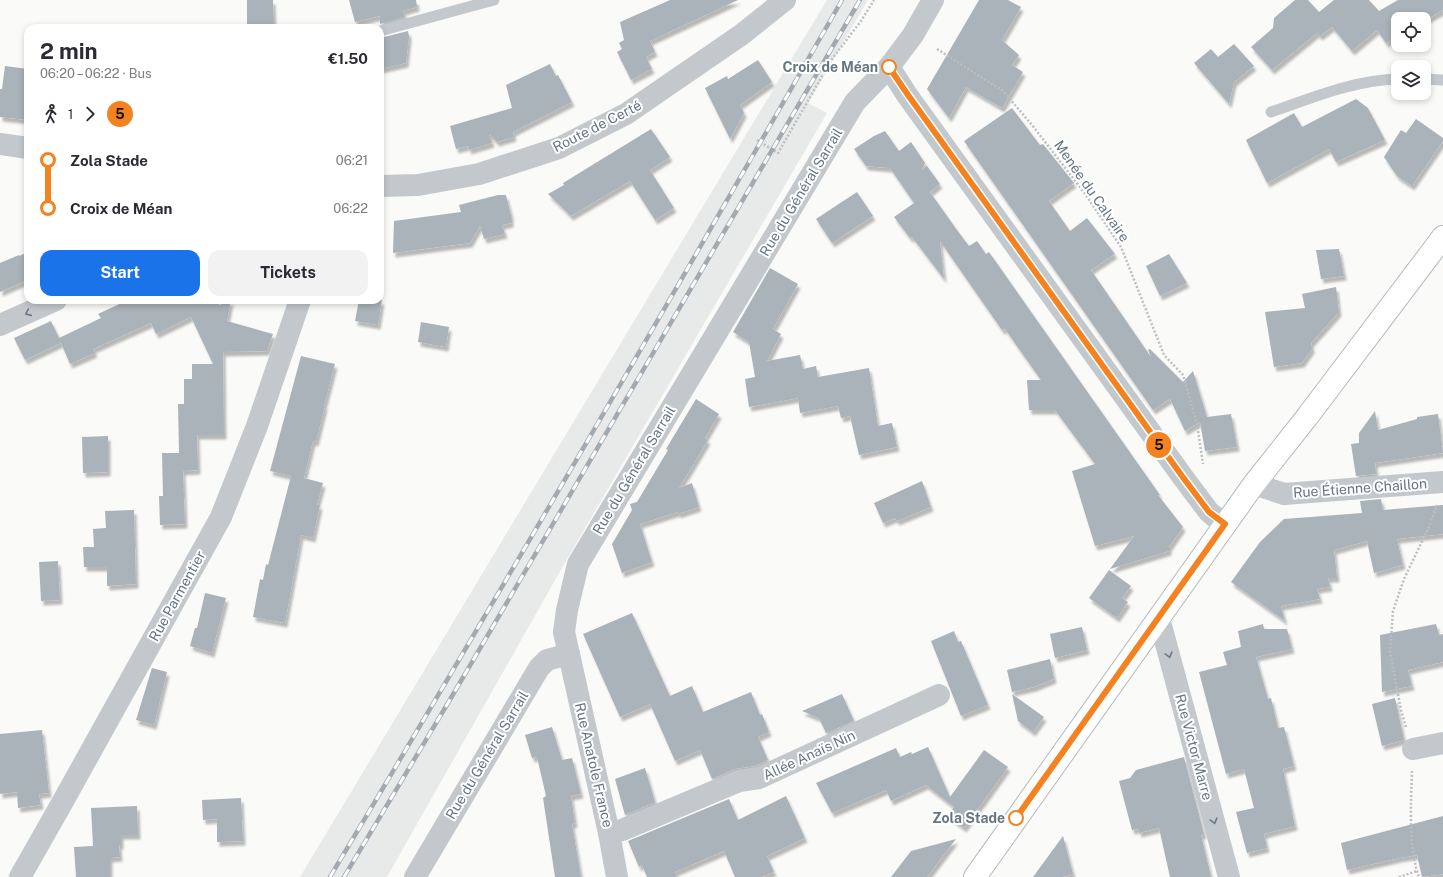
<!DOCTYPE html>
<meta charset="utf-8">
<style>
:root{--surface:#fff;--page:#f2f2f3;--text:#2b2b33;--muted:#7c7c81;--accent:#1a73e8}
body{margin:0;font-family:"Public Sans",sans-serif;background:var(--page);color:var(--text);height:100vh;display:flex;flex-direction:column;font-size:15px;white-space:nowrap}
*{box-sizing:border-box;margin:0}
p{font-size:13px;color:var(--muted)}
.icon{flex:none;width:22px;height:22px;fill:none;stroke:currentColor;stroke-width:2;stroke-linecap:round;stroke-linejoin:round}
.map{position:relative;flex:1;overflow:hidden}
.sheet{position:absolute;left:24px;top:24px;width:360px;height:280px;display:flex;flex-direction:column;background:var(--surface);border-radius:12px;box-shadow:0 2px 6px #0003}
.sheet>*{flex:none}
.badge{padding:0 8px;border-radius:13px;font-size:14px;line-height:26px}
.tools{position:absolute;left:1391px;top:12px;display:grid;gap:8px}
.tools a{display:grid;place-items:center;width:40px;height:40px;border-radius:8px;background:var(--surface);box-shadow:0 2px 6px #0003;font-size:20px}
.map>.badge{position:absolute;translate:-50% -50%;box-shadow:0 0 0 2px #fff}
.legs{display:flex;align-items:center;gap:6px;height:44px;padding:0 16px;font-size:13px}
.legs p{margin-inline-start:auto}
.overview{display:flex;align-items:center;justify-content:space-between;height:68px;padding:0 16px}
h1{font-size:22px;font-weight:700;line-height:30px}
.action{display:flex;gap:8px;margin-top:auto;padding:8px 16px}
.action a{flex:1;height:46px;border-radius:12px;background:var(--accent);color:#fff;font-size:16px;font-weight:700;line-height:46px;text-align:center}
.action a+a{background:var(--page);color:var(--text)}
ul{padding:0 16px;list-style:none}
li{display:flex;align-items:center;gap:14px;height:48px;font-size:15px}
li i{display:grid;place-items:center;width:6px;height:100%;margin:0 5px;background:currentColor}
li i::after{content:'';width:10px;height:10px;margin:-5px;border:3px solid;border-radius:50%;background:var(--surface)}
li p{margin-inline-start:auto}
li:first-child i{background:linear-gradient(#0000 50%,currentColor 0)}
li:last-child i{background:linear-gradient(currentColor 50%,#0000 0)}
.map>svg:first-child{display:block}
.built{fill:#e8e9e9}
.building{fill:#aab3b9;filter:url(#shadow)}
.lines{fill:none;stroke-linecap:round;stroke-linejoin:round}
.secondary-casing{stroke:#b3babf;stroke-width:24}
.path{stroke:#bbbfc2;stroke-width:2.5;stroke-dasharray:2 2;stroke-linecap:butt}
.lane{stroke:#c3c8cc;stroke-width:11}
.street{stroke:#c3c8cc;stroke-width:22}
.secondary{stroke:#fff;stroke-width:22}
.rail-casing{stroke:#a2aab0;stroke-width:4.5}
.rail{stroke:#fff;stroke-width:3;stroke-dasharray:9;stroke-linecap:butt}
.oneway{stroke:#6a7a87}
.line-1-casing{stroke:#fff;stroke-width:9}
.line-1{stroke:#f58220;stroke-width:6}
.stop-1-dot{fill:#fff;stroke:#f58220;stroke-width:2}
.labels{text-anchor:middle;dominant-baseline:central;stroke-width:4;stroke-linejoin:round;paint-order:stroke}
.stop-label{font-size:14px;font-weight:bold;fill:#657683;stroke:#fff;text-anchor:end}
.street-label{font-size:14px;fill:#657683;stroke:#fff}
</style>
<div class="map">
<svg width="1443" height="877" viewBox="0 0 1443 877">
<defs>
<filter id="shadow"><feDropShadow dx="2.5" dy="4.5" stdDeviation="1" flood-color="#0004"/></filter>
</defs>
<rect width="100%" height="100%" fill="#fafaf8"/>
<!-- built -->
<path class="built" d="M827,0h41l-60,103 19,10 -260,446 -180,318h-87z"/>
<!-- building -->
<g class="building">
<path d="M247,0h26l1,28h-27z"/>
<path d="M349,0h67l1,7 -14,4 2,6 -25,7v-8l-25,6z"/>
<path d="M670,0h68l-88,41 5,11 -9,5 6,12 -21,11 -14,-28 5,-3 -3,-6 5,-3 -4,-18z"/>
<path d="M979,0h29l13,7 -19,33 17,15 -7,10 11,7 -21,36 -36,-21 -17,31 -22,-29z"/>
<path d="M1295,0h13l11,12 15,-12h35l10,11 19,-11h45v10l-19,11v-2h-26v17l-12,7 -9,-13 -25,21 -20,-24 -12,9 -3,-3 -45,37 -21,-23 22,-19 1,-10z"/>
<path d="M408,31l1,5 -3,27 -26,6v-31z"/>
<path d="M1234,44l20,22 -20,16 -5,22 -35,-41 17,-14 7,8z"/>
<path d="M758,60l14,22 -32,23 4,8 -14,26 -25,-51 22,-12 1,3z"/>
<path d="M550,64l6,12 2,-1 14,27 -59,30 1,5 -17,5 -8,-8 3,9 -23,7 -1,-4 -12,3 -6,-23 62,-18 -6,-23z"/>
<path d="M5,66l23,3 -2,23h2v28l-28,-3v-28h2z"/>
<path d="M1356,99l12,9 17,32 -49,22 -7,-13 -62,34 -21,-43 48,-27 8,14z"/>
<path d="M1012,108l28,37 3,-1 31,39 -25,18 21,30 17,-13 28,36 -24,16 60,87 -3,-7 2,-1 33,33 10,-11 14,46 24,-3 6,33 -32,4 -5,-29 -15,9 -15,-32 -17,11 -189,-269z"/>
<path d="M1416,119l27,19v3l-31,45 -15,-10 -13,-19 17,-27 5,3z"/>
<path d="M651,129l19,28 -20,13 24,38 -19,12 -25,-39 -59,35 -23,-22 16,-9 -1,-2z"/>
<path d="M885,131l14,20 12,-9 14,21 -4,7 6,-4 13,18 -10,8 27,38 12,16 8,-5 9,13 3,-2 171,243h-2l25,32 -14,20v4l-59,18 24,-33 -39,10 -23,-75 23,-7 -40,-54h-26l-2,-30h14l-36,-51 -3,1 -62,-89 4,38 -32,-42 -2,1 -16,-21 20,-14 -24,-35 -24,-2 -12,-17 20,-13z"/>
<path d="M857,192l16,24 -41,27 -16,-24z"/>
<path d="M498,195h8l5,20v8l-9,2 3,9 -21,5 -4,-13 -10,17 -77,10 1,-32 67,-9 -2,-7z"/>
<path d="M1339,249l5,27 -23,3 -5,-29z"/>
<path d="M28,252v28l-28,12v-29l19,-8v1z"/>
<path d="M1169,254l18,29 -27,13 -14,-30z"/>
<path d="M770,268l28,16 -25,45 8,5 -14,27 33,-6 3,14 13,-3 2,11 51,-9 9,58 14,-3 5,24 -38,8 -9,-39 -9,2 -3,-12 -38,7 -2,-15 -49,9 -4,-28 10,-2 -6,-35 -16,-10z"/>
<path d="M1336,287l3,25 -28,31 1,6 -10,14 -28,4 -9,-55 40,-4 -3,-14z"/>
<path d="M128,300h100l-9,4v1l12,-5 -4,21 46,13 -6,17 -44,1 1,83h-27l1,35 -15,1 2,53 -25,1 -1,-29h4l-1,-43h17l-1,-49h6v-25h8v-15h21l-22,-47 -35,17 -5,-11 -58,26 2,4 -25,11 -9,-21 -36,17 -11,-22 37,-17 8,17 42,-20 -3,-4z"/>
<path d="M359,300h23l-4,25 -23,-4z"/>
<path d="M421,322l28,5 -3,20 -28,-5z"/>
<path d="M301,356l34,8 -11,42h1l-9,36 -3,-1 -9,37 19,5 -6,22h3l-7,33 -12,-3 -16,88 -32,-6 7,-38 3,1 3,-16 2,1 23,-89 -21,-5z"/>
<path d="M696,399l23,15 -14,24 3,2 -29,48 13,-5 7,24 -21,7v-2l-38,12 12,38 -30,11 -10,-29 20,-34 -2,-6 7,-2 31,-52 -2,-1z"/>
<path d="M1375,411l3,19 39,-11v-2l21,-3 5,39 -68,10 1,11 -20,2 -5,-32 8,-1v-10z"/>
<path d="M108,436v36l-25,1 -1,-36z"/>
<path d="M922,481l9,26 -34,14 -2,-3 -12,5 -9,-20z"/>
<path d="M1381,499l2,11 60,-5v29l-46,5 6,26 -29,8 -7,-32 -33,9 3,28h-9l2,9 -13,2 3,10 -39,7 4,15 -54,-39 29,-40 24,-23 78,-6 -2,-12z"/>
<path d="M134,510l2,74 -29,2v-19h-23l-1,-20h11l-1,-18 13,-1 -1,-17z"/>
<path d="M58,561l2,39 -19,1 -2,-39z"/>
<path d="M1109,570l22,16 -9,12 6,4 -11,16 -28,-20z"/>
<path d="M205,593l21,5 -14,55 -22,-7 5,-18h2z"/>
<path d="M632,613l38,83 22,-10 11,26 48,-20 9,23 2,-1 7,18 -11,5 10,23 -13,6 -21,3 -22,10 -12,-29 -25,11 -25,-57 -30,13 -37,-83z"/>
<path d="M1263,624l1,5h23l5,20 -36,8 12,42 3,-1 7,30 6,-1 10,39 -11,3 12,57 -31,8 3,14 -20,5 -11,-41 18,-4 -10,-39 -18,5 -27,-102 28,-7 -4,-13 18,-5 -3,-16z"/>
<path d="M1436,624l3,11 4,-1v28l-35,8 4,16 -30,6 -2,-57z"/>
<path d="M1082,627l5,23 -32,8 -5,-24z"/>
<path d="M954,631l4,11 3,-1 27,64 -27,11 -30,-75z"/>
<path d="M1050,659l4,20 -20,8 -22,5 -5,-22z"/>
<path d="M152,668l15,4 -13,53 -18,-5z"/>
<path d="M842,694l12,27 -28,12 -7,-15 -17,-7z"/>
<path d="M1012,694l32,23 -11,15 -15,-11z"/>
<path d="M1395,698l9,42 -22,6 -10,-42z"/>
<path d="M552,727l10,33 10,-2 9,36 -10,2 4,27 -3,1 9,53h-26l-12,-79 3,-2 -9,-39 -5,1 -7,-23z"/>
<path d="M42,730l7,63 -10,1 2,11 -23,3 -1,-16 -17,2v-60z"/>
<path d="M928,747l22,50 34,-47 24,17 -44,61 -16,-12 6,-9 -28,-22 -35,16 -5,-11 -54,23 -16,-30 80,-35 4,9 11,-5 1,2z"/>
<path d="M1184,757l20,77 -3,1 10,42h-41l-11,-49 -20,5 -1,-4 -6,1 -13,-49 11,-3 6,-8z"/>
<path d="M645,768l10,34 -30,13 -10,-36z"/>
<path d="M786,796l19,42 -38,18 7,16 -12,5h-27l-11,-26 -49,21 2,5h-30l-5,-12 -3,2 -11,-26 101,-42 9,21z"/>
<path d="M241,798l2,43 -26,1v-23l-14,1 -1,-20z"/>
<path d="M137,806l1,29h-17v10h-2l1,12 -10,1v19h-34l-2,-30 19,-1 -2,-38z"/>
<path d="M1443,816v58l-21,3 -5,-22 -18,3 -52,12 -6,-27z"/>
<path d="M1063,836l10,38 -11,3h-29z"/>
<path d="M956,839l-29,38h-36l20,-26z"/>
</g>
<g class="lines">
<!-- secondary casing -->
<g class="secondary-casing">
<path id="secondary" d="M975,877l279,-393 53,-67 136,-180"/>
</g>
<!-- path -->
<g class="path">
<path d="M937,49l66,42 29,34 51,66 38,56 43,108 19,20 14,49 6,40"/>
<path d="M757,140l21,13 54,-94 29,-38 13,-21"/>
<path d="M78,303l7,-3"/>
<path d="M1406,727l-5,-17 -11,-58 3,-41 11,-32 25,-52 8,-22"/>
<path d="M1412,771c-1,31 -4,77 7,106"/>
<path d="M1399,877l18,-6"/>
</g>
<!-- lane -->
<g class="lane">
<path d="M380,31l114,-31"/>
<path d="M1424,79l19,1"/>
<path d="M1271,112c41,-14 83,-32 127,-33"/>
</g>
<!-- street -->
<g class="street">
<path d="M889,67l18,28 275,381 27,36 16,13"/>
<path d="M0,144l28,4"/>
<path d="M380,186l38,-1 61,-11 80,-26 67,-34 115,-79 44,-35"/>
<path d="M0,325l56,-25"/>
<path d="M1254,484l30,10 159,-12"/>
<path d="M1159,618l70,259"/>
<path d="M1413,749l30,-6"/>
<path d="M609,833l13,-3 117,-49 20,-3 180,-83"/>
<path d="M20,877l42,-74 159,-286 36,-91 43,-126"/>
<path d="M415,877l124,-209 8,-8 22,-6"/>
<path d="M617,877l-8,-44 -45,-201 3,-22 11,-46 277,-462 34,-35 24,-32 20,-35"/>
</g>
<!-- secondary -->
<use href="#secondary" class="secondary"/>
<!-- rail casing -->
<g class="rail-casing">
<g id="rail">
<path d="M330,877c174,-291 344,-583 512,-877"/>
<path d="M344,877l104,-174 412,-703"/>
</g>
</g>
<!-- rail -->
<use href="#rail" class="rail"/>
</g>
<!-- one-way arrows -->
<defs><path id="oneway-chevron" d="M-2-3.5L2.5 0L-2 3.5" fill="none" stroke-width="1.6" stroke-linecap="round" stroke-linejoin="round"/></defs>
<g class="oneway">
<use href="#oneway-chevron" transform="translate(28 313) rotate(156)"/>
<use href="#oneway-chevron" transform="translate(1169 655) rotate(75)"/>
<use href="#oneway-chevron" transform="translate(1214 821) rotate(75)"/>
</g>
<g class="lines">
<!-- line-1 casing -->
<g class="line-1-casing">
<path id="line-1" d="M889,67l19,28 274,381 27,36 16,12 -209,294"/>
</g>
<!-- line-1 -->
<use href="#line-1" class="line-1"/>
</g>
<!-- markers -->
<g class="stop-1-dot">
<circle cx="889" cy="67" r="7"/>
<circle cx="1016" cy="818" r="7"/>
</g>
<g class="labels">
<!-- stop labels -->
<g class="stop-label">
<text x="878" y="67">Croix de Méan</text>
<text x="1005" y="818">Zola Stade</text>
</g>
<!-- street labels -->
<g class="street-label">
<text transform="translate(597 126) rotate(-27)">Route de Certé</text>
<text transform="translate(1092 191) rotate(55)">Menée du Calvaire</text>
<text transform="translate(801 192) rotate(-59)">Rue du Général Sarrail</text>
<text transform="translate(634 470) rotate(-59)">Rue du Général Sarrail</text>
<text transform="translate(1360 488) rotate(-4)">Rue Étienne Chaillon</text>
<text transform="translate(177 596) rotate(-61)">Rue Parmentier</text>
<text transform="translate(1194 747) rotate(75)">Rue Victor Marre</text>
<text transform="translate(487 755) rotate(-59)">Rue du Général Sarrail</text>
<text transform="translate(809 755) rotate(-25)">Allée Anaïs Nin</text>
<text transform="translate(594 765) rotate(77)">Rue Anatole France</text>
</g>
</g>
</svg>
<div class="tools">
<a><svg class="icon" aria-label="locate" viewBox="0 0 24 24"><circle cx="12" cy="12" r="6"/><path d="M12 2v4M12 18v4M2 12h4M18 12h4"/></svg></a>
<a><svg class="icon" aria-label="layers" viewBox="0 0 24 24"><path d="M12 4l9 5-9 5-9-5zM3 14l9 5 9-5"/></svg></a>
</div>
<b class="badge" style="left:1159px;top:445px;background:#f58220;color:#111">5</b>
<section class="sheet">
<div class="overview"><div><h1>2 min</h1><p>06:20 – 06:22 · Bus</p></div><b>€1.50</b></div>
<div class="legs"><svg class="icon" aria-label="walk" viewBox="0 0 24 24"><circle cx="13" cy="4" r="2"/><path d="M13 8l-2 6 4 7M11 14l-3 7M7 12l3-4h3l4 4"/></svg>1<svg class="icon" aria-label="forward" viewBox="0 0 24 24"><path d="M9 5l7 7-7 7"/></svg><b class="badge" style="background:#f58220;color:#111">5</b></div>
<ul>
<li><i style="color:#f58220"></i><b>Zola Stade</b><p>06:21</p></li>
<li><i style="color:#f58220"></i><b>Croix de Méan</b><p>06:22</p></li>
</ul>
<div class="action"><a>Start</a><a>Tickets</a></div>
</section>
</div>
